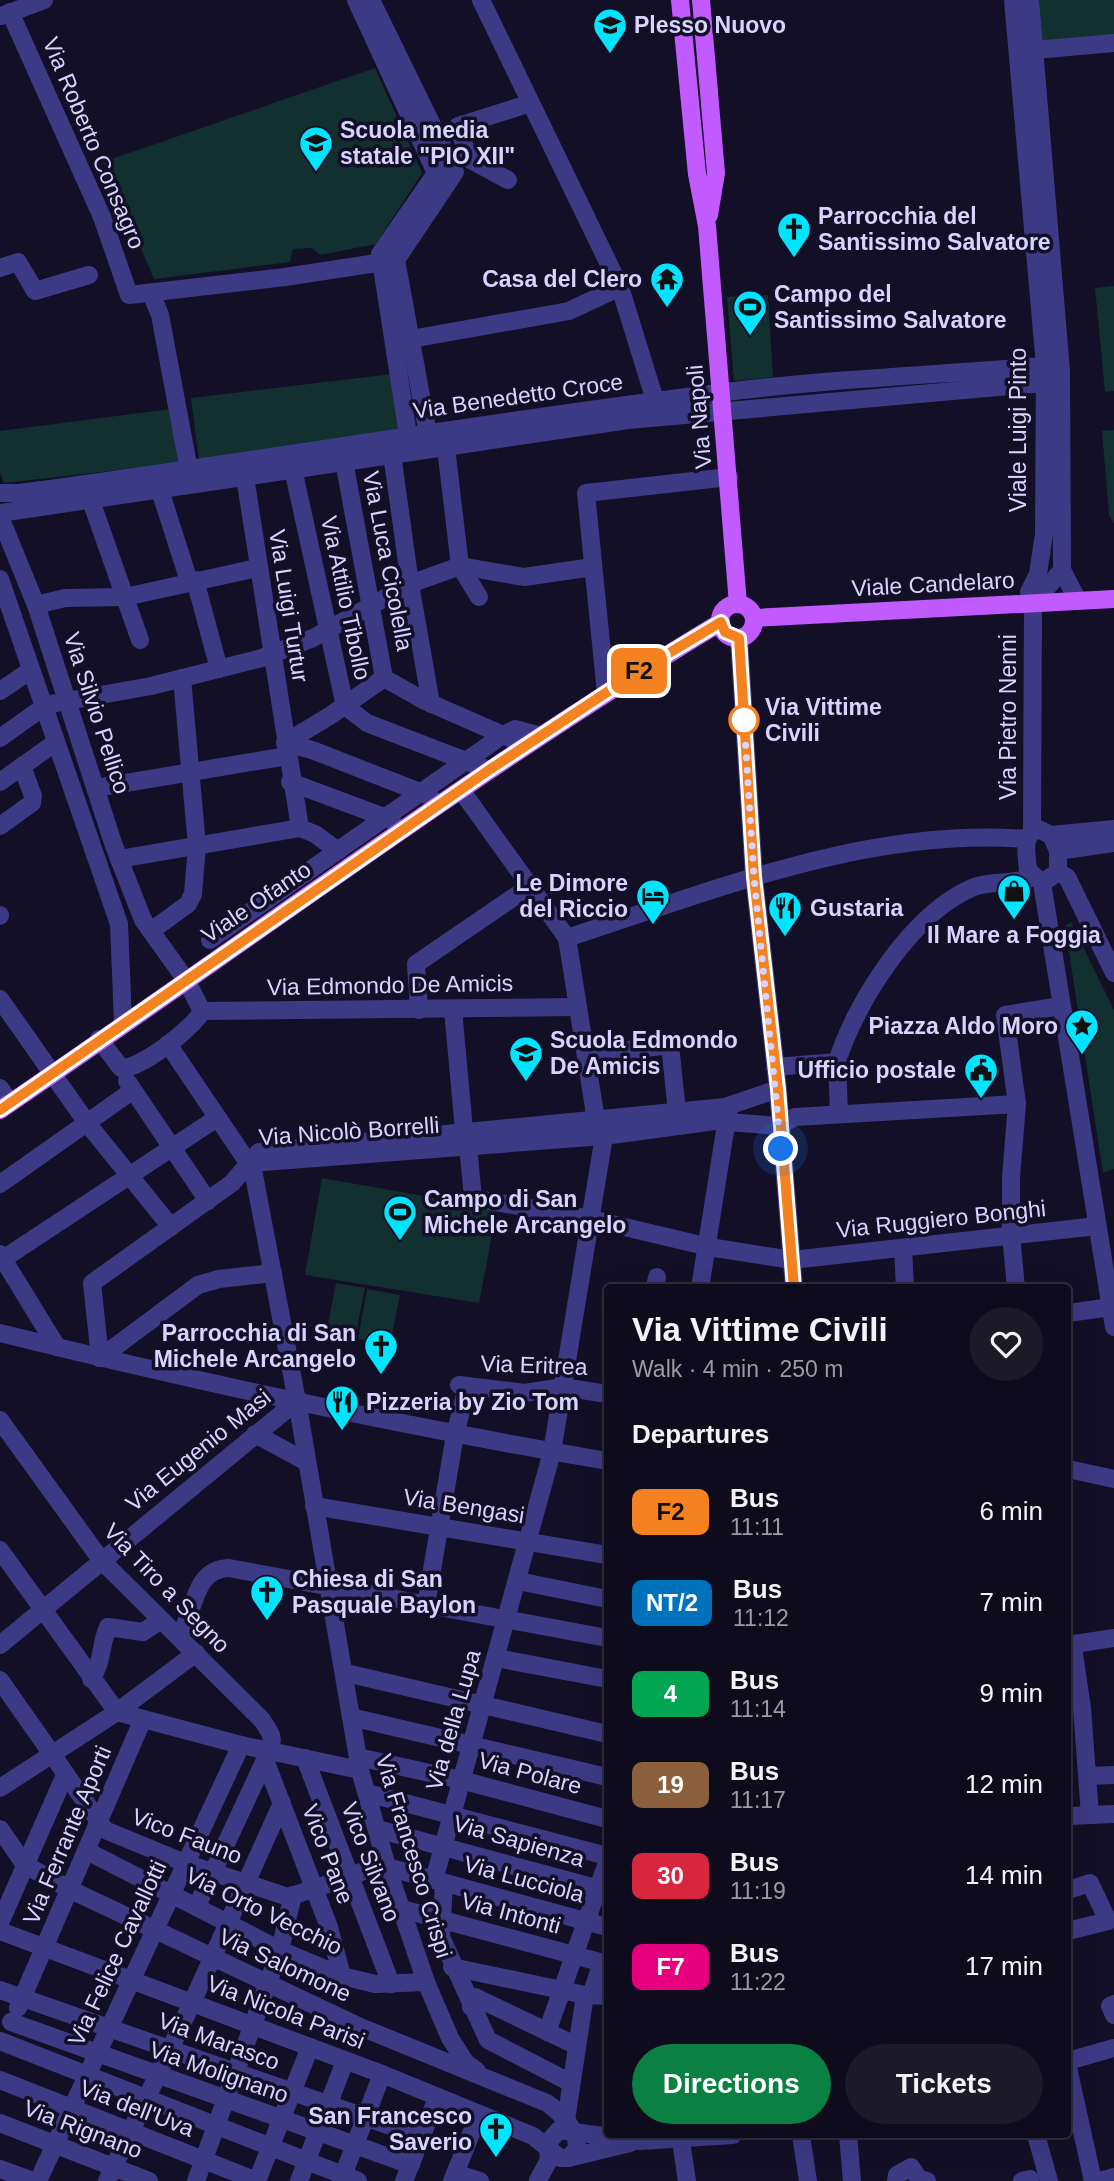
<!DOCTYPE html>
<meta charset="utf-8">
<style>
:root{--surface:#0e0b1c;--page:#1c1929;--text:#f1f3f6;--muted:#9b9ba3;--line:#2e2b3b;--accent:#0b8043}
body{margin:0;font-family:Helvetica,sans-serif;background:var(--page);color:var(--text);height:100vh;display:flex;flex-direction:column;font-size:26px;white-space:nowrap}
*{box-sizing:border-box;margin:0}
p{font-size:23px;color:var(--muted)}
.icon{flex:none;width:38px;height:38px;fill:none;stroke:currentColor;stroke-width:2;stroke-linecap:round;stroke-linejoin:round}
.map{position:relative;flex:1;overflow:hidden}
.details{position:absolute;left:604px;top:1284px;width:467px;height:854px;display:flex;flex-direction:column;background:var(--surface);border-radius:7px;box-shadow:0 7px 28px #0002,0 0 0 2px var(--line)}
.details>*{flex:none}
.badge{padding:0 14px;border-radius:10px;font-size:24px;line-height:46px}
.you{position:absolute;width:35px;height:35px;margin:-18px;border:5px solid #fff;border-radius:50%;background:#1a73e8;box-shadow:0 0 0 10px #1a73e833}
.map>.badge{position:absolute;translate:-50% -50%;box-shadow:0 0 0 4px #fff}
h2{padding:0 28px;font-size:26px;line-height:63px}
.round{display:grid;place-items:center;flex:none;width:74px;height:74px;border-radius:37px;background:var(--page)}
.overview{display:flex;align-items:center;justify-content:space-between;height:119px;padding:0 28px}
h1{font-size:33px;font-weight:600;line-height:52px}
.cta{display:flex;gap:14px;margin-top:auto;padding:14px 28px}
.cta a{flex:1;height:80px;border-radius:42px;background:var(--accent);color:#fff;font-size:28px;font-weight:600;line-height:80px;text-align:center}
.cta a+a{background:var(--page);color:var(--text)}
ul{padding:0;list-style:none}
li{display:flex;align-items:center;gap:21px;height:91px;padding:0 28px}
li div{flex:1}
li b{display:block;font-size:26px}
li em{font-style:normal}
li .badge{min-width:77px;font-weight:700;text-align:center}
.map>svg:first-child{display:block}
.green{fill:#12302f}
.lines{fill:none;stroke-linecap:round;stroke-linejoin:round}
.minor{stroke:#3d3a85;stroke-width:18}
.major{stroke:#c25bff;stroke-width:18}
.line-casing{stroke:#fff;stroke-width:16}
.line{stroke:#f58220;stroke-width:10}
.walk{stroke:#d9d4ff;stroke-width:7;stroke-dasharray:0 12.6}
.stop-dot{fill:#fff;stroke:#f58220;stroke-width:3.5}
.labels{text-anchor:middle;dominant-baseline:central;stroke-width:7;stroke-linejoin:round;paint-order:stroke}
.poi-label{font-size:23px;font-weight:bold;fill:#d9d4ff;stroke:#130f26;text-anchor:start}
.street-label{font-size:23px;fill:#d9d4ff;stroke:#130f26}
.stop-label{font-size:23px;font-weight:bold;fill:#d9d4ff;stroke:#130f26;text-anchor:start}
</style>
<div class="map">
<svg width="1114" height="2181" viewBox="0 0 1114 2181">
<rect width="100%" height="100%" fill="#130f26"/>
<!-- green -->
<g class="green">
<path d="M1039,0h75v40l-73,1z"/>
<path d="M375,68l47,105 -46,71 -56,11 -8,-7 -19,1 -3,13 -136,17 -51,-117z"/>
<path d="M1114,286v105l-9,1 -10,-104z"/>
<path d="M768,295l5,82 -39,4 -7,-84z"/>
<path d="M392,374l9,55 -202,32 -8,-63z"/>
<path d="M171,409l10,54 -177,20 -4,-11v-41z"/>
<path d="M1114,430v94l-5,-9 -7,-84z"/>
<path d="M1071,922l43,88v159l-11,4 -38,-247z"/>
<path d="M322,1178l175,31 -18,94 -174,-28z"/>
<path d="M336,1283l29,5 -9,46 -29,-5z"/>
<path d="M367,1289l33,6 -10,49 -32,-5z"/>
</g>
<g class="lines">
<!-- minor -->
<g class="minor">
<path d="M356,0l80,173 -56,81 28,181"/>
<path d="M481,0l139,287 38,123"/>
<path d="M1013,0l32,366 -1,168 -6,40 -9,18 4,12 -1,227"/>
<path d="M1030,0l31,371 1,199 16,31"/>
<path d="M10,12l92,205 27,78 156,-18 111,-17 59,-88 -84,-172"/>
<path d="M1,16l43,-16"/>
<path d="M1035,50l79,-7"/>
<path d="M508,180l-39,-21 -11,-33 73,-23"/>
<path d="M396,260l32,174"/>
<path d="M0,268l18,-6 17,29 54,-16"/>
<path d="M151,293l9,22 29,155"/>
<path d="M395,351l16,-12 158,-28 51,-24"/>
<path d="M446,448l14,118 19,31"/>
<path d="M392,454l18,130 21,120"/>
<path d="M344,461l40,217 39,22 89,39"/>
<path d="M293,469l52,237 22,17 122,47"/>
<path d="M245,477l55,351"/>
<path d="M156,478l33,103"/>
<path d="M0,493h20c233,-31 464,-71 698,-100 108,-14 218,-18 327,-27"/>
<path d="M90,498l50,142"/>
<path d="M0,513l628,-93 416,-37"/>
<path d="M0,517l36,88 78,241 29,74 43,60 16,31c-8,17 -63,59 -81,57l-22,-29"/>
<path d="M0,579l119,345 4,98"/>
<path d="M195,580l24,89"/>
<path d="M1033,604l29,-34"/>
<path d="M36,605l29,-7 60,-1 132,-29"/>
<path d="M739,638l15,239 24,212 16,199"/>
<path d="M0,691l31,-21"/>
<path d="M606,693l-20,-200 143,-16"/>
<path d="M0,738l45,-32 11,-3 95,-17 111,-28 51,-20 97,-54 50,-18 64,11 69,-10"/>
<path d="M285,743l27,7 118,46"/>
<path d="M285,743l46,-28 53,-37"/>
<path d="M0,782l56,-40"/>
<path d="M290,782l102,38"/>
<path d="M96,788l191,-32"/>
<path d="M0,826l32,-23 1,-7 -11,-30"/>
<path d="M1051,835l63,-6"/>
<path d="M1058,851l56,-8"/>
<path d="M119,859l181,-31 15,6 23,17"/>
<path d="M1058,872l9,5 47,96"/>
<path d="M1042,883l16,-11v-21l-7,-16 -13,-6c-17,5 -11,27 -10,41l14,13 72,444"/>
<path d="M0,915v1"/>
<path d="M151,931l37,-27 5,-10 4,-48 -15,-168"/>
<path d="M567,938c148,-48 302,-111 459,-99"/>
<path d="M210,940l293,-205 12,-6 26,7"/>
<path d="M0,999l87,124 84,104"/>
<path d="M419,1010l-3,-46 114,-78"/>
<path d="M453,1010l11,120"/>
<path d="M202,1011l376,-4"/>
<path d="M168,1044l85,126 44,231 63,369 27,97 39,115 24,56 16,25 11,8"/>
<path d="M587,1055l83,-10 7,67"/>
<path d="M837,1062l2,51"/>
<path d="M775,1067l62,-5c19,-61 76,-150 137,-175 18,-7 40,-2 58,-10"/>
<path d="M127,1081l81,120"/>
<path d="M0,1088l10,15"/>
<path d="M468,1146l5,52 118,21 118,28 83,13 305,-34"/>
<path d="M249,1163l355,-27 111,-15 64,5 16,-9 222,-13"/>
<path d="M0,1184l132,-93"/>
<path d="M903,1248l2,40"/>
<path d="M0,1254l57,93"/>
<path d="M0,1261l217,-143"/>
<path d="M655,1288l2,-11"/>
<path d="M700,1288l28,-176"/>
<path d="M1016,1288l-5,-53v-58l6,-73 -12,-89 56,-9"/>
<path d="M1068,1313l43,-6"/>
<path d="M0,1333c201,50 403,93 607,128"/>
<path d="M100,1358l-8,-75 140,-100 27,-31 466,-45 53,-18"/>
<path d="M100,1358l98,-73 21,-6 54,-6"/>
<path d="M459,1385l66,8 38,-6 44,7"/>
<path d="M0,1420l101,140 161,160c13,19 12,19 3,40l64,167 13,49"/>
<path d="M255,1434l52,28"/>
<path d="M1068,1469l46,10"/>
<path d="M314,1506l293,49"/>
<path d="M0,1550l117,162 124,33 119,25"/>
<path d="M518,1581l89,18"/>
<path d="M426,1605l29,-170 12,-48"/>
<path d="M179,1636c17,-24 13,-67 50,-68l378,70"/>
<path d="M0,1645l297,-244"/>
<path d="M1068,1645l46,-7"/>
<path d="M1074,1654l8,54 8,107"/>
<path d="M496,1658l111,21"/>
<path d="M346,1673l261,61"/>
<path d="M91,1679c12,-16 9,-34 17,-52l35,5 18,-12"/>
<path d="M0,1680l105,150 80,33 103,34 62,-20 35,-16"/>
<path d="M351,1717l256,60"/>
<path d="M358,1757l103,23 146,39"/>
<path d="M305,1758l86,226"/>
<path d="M1088,1776l26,-1"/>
<path d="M0,1788l117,-76 79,-59"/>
<path d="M367,1793l240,63"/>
<path d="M1068,1816l46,-2"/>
<path d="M0,1829l25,36 46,25 287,136 189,77c14,10 31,27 30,45l-8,10h-9l-27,-22 -151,-62 -382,-143"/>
<path d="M377,1829l230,62"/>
<path d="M87,1851l193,99 62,26 33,8 51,-2"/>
<path d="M387,1867l220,60"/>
<path d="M434,1880l118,-428 52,-316 -8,-16 -29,-182 -106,-148"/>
<path d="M444,1883l-3,54 47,103 83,43"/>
<path d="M1068,1890l22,-7 18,38 -40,10"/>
<path d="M197,1906l68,-146"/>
<path d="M402,1909l205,55"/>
<path d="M0,1923l65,-148"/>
<path d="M452,1967l133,28 22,1"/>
<path d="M0,1990l422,147"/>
<path d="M591,1995l11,-32"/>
<path d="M1114,2004l-4,2 4,9"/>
<path d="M471,2007l4,-10 102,49"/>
<path d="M18,2008l125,-289"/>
<path d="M11,2022l400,143"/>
<path d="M547,2032l60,-169"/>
<path d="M0,2041l358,140"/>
<path d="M1068,2061l46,-13"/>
<path d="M1068,2068l25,113"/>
<path d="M0,2080l257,101"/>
<path d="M566,2120l19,-125"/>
<path d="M0,2123l149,58"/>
<path d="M680,2135l7,46"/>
<path d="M801,2135l7,46"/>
<path d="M848,2135l4,46"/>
<path d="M1036,2135l13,46"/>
<path d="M568,2158l62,-15"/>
<path d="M0,2169l33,12"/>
<path d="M455,2173l25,8"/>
<path d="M538,2180l10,-18 2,-22 9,-10 81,11 93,-6"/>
<path d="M38,2181l203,-436"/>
<path d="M107,2181l85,-178 90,-200"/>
<path d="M196,2181l84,-231 13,-55"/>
<path d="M257,2181l53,-134"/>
<path d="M299,2181l46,-120"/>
<path d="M341,2181l41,-107"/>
<path d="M404,2181l33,-83"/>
<path d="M452,2181l27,-67"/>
<path d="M896,2181l1,-6 14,-8 8,12 8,2"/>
<path d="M1022,2181l8,-2"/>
<path d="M1100,2181l14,-4"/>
</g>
<!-- major -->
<g class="major">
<path d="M680,0l17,174 10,52 31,378"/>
<path d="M701,0l15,173 -7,42"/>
<circle cx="737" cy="621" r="17"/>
<path d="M754,618l360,-19"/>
<path d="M0,1110c240,-163 472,-338 721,-488"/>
</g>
</g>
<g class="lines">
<!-- line casing -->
<g class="line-casing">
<path id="line" d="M0,1110l489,-340 150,-99 82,-49 4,10 14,6 15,239 24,212 16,199"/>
</g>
<!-- line -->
<use href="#line" class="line"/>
<!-- walk -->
<path class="walk" d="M744,720l10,157 27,272"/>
</g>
<!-- icons -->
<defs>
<g id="university-pin" transform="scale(1.75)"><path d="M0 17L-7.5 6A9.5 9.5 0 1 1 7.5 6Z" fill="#00e5ff" stroke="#130f26"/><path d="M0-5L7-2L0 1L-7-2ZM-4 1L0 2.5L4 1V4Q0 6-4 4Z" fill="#111"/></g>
<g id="school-pin" transform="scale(1.75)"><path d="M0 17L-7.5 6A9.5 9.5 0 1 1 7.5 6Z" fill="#00e5ff" stroke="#130f26"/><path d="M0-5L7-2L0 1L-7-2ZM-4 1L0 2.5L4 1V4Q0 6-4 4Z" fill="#111"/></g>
<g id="church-pin" transform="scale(1.75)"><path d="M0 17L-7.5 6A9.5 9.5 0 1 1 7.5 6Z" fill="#00e5ff" stroke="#130f26"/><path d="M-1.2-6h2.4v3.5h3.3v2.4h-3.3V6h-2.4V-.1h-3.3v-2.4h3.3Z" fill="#111"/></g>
<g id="temple-pin" transform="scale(1.75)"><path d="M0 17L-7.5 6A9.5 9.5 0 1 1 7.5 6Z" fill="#00e5ff" stroke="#130f26"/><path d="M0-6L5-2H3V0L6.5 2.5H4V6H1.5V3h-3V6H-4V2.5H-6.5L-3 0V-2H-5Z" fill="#111"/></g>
<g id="stadium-pin" transform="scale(1.75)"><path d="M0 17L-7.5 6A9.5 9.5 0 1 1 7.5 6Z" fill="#00e5ff" stroke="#130f26"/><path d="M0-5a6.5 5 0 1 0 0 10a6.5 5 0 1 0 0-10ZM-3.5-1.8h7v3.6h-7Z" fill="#111"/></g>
<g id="shop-pin" transform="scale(1.75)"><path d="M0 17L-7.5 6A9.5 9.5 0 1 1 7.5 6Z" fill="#00e5ff" stroke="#130f26"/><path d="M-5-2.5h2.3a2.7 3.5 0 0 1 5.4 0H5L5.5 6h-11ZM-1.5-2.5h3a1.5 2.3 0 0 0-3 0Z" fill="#111"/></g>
<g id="hotel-pin" transform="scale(1.75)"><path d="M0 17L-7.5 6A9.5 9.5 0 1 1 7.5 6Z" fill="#00e5ff" stroke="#130f26"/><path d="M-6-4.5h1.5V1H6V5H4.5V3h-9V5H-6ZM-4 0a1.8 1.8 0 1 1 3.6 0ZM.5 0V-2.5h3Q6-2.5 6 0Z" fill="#111"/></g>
<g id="restaurant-pin" transform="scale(1.75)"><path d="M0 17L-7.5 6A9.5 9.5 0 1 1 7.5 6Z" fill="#00e5ff" stroke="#130f26"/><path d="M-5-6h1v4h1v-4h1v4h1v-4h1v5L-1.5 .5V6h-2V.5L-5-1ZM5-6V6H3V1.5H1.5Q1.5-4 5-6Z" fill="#111"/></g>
<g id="sight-pin" transform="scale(1.75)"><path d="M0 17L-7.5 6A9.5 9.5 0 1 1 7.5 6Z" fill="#00e5ff" stroke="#130f26"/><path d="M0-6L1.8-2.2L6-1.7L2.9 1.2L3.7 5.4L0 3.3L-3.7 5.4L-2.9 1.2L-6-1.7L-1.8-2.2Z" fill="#111"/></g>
<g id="civic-pin" transform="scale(1.75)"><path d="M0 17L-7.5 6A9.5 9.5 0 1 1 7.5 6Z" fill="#00e5ff" stroke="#130f26"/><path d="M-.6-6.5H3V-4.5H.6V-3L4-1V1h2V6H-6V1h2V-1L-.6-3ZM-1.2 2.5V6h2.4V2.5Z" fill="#111"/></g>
</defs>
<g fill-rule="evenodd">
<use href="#university-pin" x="610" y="25"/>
<use href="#school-pin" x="316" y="143"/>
<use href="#church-pin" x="794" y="229"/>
<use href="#temple-pin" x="667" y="279"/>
<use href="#stadium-pin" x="750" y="307"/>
<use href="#shop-pin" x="1014" y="891"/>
<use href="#hotel-pin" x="653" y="896"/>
<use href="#restaurant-pin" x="785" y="908"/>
<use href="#sight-pin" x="1082" y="1026"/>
<use href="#school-pin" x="526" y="1053"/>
<use href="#civic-pin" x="981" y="1070"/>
<use href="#stadium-pin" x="400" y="1212"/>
<use href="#church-pin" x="381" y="1346"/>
<use href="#restaurant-pin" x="342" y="1402"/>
<use href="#church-pin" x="267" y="1592"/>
<use href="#church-pin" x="496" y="2129"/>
</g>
<!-- markers -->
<circle class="stop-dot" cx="744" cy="720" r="14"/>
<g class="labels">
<!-- poi labels -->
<g class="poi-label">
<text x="634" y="25">Plesso Nuovo</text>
<text x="340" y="130">Scuola media<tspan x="340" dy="26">statale "PIO XII"</tspan></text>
<text x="818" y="216">Parrocchia del<tspan x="818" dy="26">Santissimo Salvatore</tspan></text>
<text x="642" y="279" text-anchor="end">Casa del Clero</text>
<text x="774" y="294">Campo del<tspan x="774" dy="26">Santissimo Salvatore</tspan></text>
<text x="628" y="883" text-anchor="end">Le Dimore<tspan x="628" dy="26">del Riccio</tspan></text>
<text x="810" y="908">Gustaria</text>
<text x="1014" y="935" text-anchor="middle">Il Mare a Foggia</text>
<text x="1058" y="1026" text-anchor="end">Piazza Aldo Moro</text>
<text x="550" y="1040">Scuola Edmondo<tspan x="550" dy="26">De Amicis</tspan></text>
<text x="956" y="1070" text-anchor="end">Ufficio postale</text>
<text x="424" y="1199">Campo di San<tspan x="424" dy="26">Michele Arcangelo</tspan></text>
<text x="356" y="1333" text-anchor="end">Parrocchia di San<tspan x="356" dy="26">Michele Arcangelo</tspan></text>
<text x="366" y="1402">Pizzeria by Zio Tom</text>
<text x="292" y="1579">Chiesa di San<tspan x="292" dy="26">Pasquale Baylon</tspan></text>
<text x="472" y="2116" text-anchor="end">San Francesco<tspan x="472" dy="26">Saverio</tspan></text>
</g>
<!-- street labels -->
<g class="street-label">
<text transform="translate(94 143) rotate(67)">Via Roberto Consagro</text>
<text transform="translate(518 396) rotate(-8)">Via Benedetto Croce</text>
<text transform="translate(699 417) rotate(-95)">Via Napoli</text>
<text transform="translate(1018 430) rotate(-90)">Viale Luigi Pinto</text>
<text transform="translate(388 561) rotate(79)">Via Luca Cicolella</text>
<text transform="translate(933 584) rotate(-3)">Viale Candelaro</text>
<text transform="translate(346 598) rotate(78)">Via Attilio Tibollo</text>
<text transform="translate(289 606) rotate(81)">Via Luigi Turtur</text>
<text transform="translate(97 713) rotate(72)">Via Silvio Pellico</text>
<text transform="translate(1008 717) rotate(-90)">Via Pietro Nenni</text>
<text transform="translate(256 902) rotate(-34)">Viale Ofanto</text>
<text transform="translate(390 985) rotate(-1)">Via Edmondo De Amicis</text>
<text transform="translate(349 1131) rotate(-4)">Via Nicolò Borrelli</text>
<text transform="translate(941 1219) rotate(-6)">Via Ruggiero Bonghi</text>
<text transform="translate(534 1365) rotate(2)">Via Eritrea</text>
<text transform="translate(198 1450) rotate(-39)">Via Eugenio Masi</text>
<text transform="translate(464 1506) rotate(9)">Via Bengasi</text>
<text transform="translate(167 1588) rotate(46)">Via Tiro a Segno</text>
<text transform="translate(453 1720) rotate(-74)">Via della Lupa</text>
<text transform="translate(530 1773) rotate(15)">Via Polare</text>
<text transform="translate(67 1835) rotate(-67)">Via Ferrante Aporti</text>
<text transform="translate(187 1836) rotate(21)">Vico Fauno</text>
<text transform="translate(519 1841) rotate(16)">Via Sapienza</text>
<text transform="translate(328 1854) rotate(69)">Vico Pane</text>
<text transform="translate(414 1856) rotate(73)">Via Francesco Crispi</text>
<text transform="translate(371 1862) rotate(69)">Vico Silvano</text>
<text transform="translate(524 1879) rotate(15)">Via Lucciola</text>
<text transform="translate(264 1911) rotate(26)">Via Orto Vecchio</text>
<text transform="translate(511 1913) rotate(15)">Via Intonti</text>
<text transform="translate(117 1953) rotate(-65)">Via Felice Cavallotti</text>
<text transform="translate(285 1965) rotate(25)">Via Salomone</text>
<text transform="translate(286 2012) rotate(21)">Via Nicola Parisi</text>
<text transform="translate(219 2041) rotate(20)">Via Marasco</text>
<text transform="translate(219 2072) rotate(19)">Via Molignano</text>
<text transform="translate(137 2108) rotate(21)">Via dell'Uva</text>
<text transform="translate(83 2129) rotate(21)">Via Rignano</text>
</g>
<!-- stop labels -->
<g class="stop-label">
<text x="765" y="707">Via Vittime<tspan x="765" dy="26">Civili</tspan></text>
</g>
</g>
</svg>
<div class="you" style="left:781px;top:1149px"></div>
<b class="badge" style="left:639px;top:671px;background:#f58220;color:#111">F2</b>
<section class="details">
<div class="overview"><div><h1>Via Vittime Civili</h1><p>Walk · 4 min · 250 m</p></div><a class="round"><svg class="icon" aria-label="heart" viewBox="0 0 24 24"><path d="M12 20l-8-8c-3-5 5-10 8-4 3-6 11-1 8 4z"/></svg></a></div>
<h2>Departures</h2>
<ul>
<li><span class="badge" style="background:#f58220;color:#111">F2</span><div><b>Bus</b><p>11:11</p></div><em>6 min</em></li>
<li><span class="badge" style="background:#0072bc;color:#fff">NT/2</span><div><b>Bus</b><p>11:12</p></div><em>7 min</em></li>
<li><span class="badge" style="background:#00a651;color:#fff">4</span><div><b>Bus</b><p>11:14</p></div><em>9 min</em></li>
<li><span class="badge" style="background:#8b5e3c;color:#fff">19</span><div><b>Bus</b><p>11:17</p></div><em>12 min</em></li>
<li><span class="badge" style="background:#d7263d;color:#fff">30</span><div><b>Bus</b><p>11:19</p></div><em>14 min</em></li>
<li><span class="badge" style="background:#e6007e;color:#fff">F7</span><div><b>Bus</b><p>11:22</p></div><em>17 min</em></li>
</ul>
<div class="cta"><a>Directions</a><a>Tickets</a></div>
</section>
</div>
